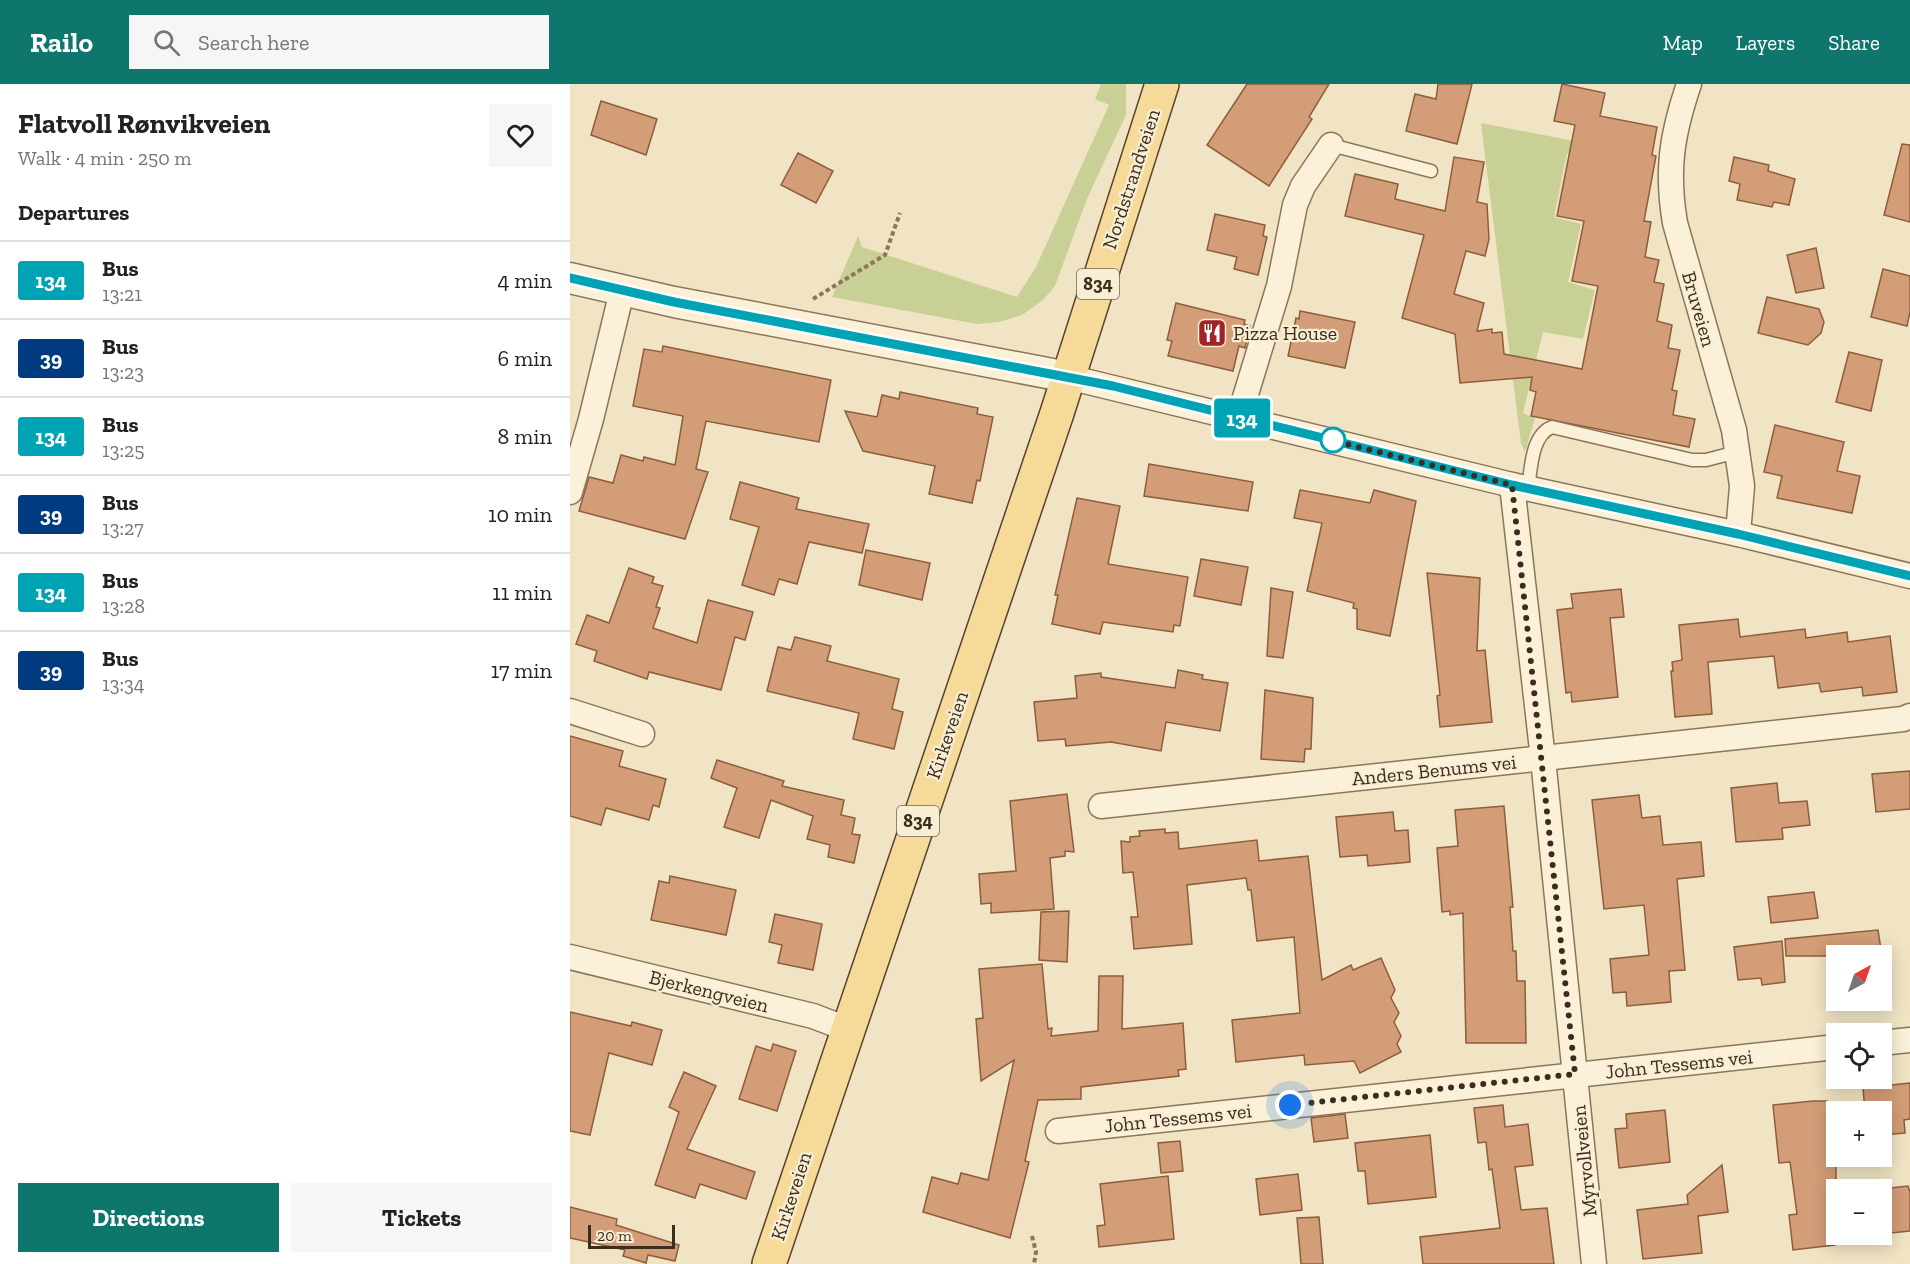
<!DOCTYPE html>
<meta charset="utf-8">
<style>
:root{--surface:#fff;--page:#f6f6f6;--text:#222;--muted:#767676;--line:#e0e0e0;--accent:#0f766e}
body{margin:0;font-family:"Zilla Slab",serif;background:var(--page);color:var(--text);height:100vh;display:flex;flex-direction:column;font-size:22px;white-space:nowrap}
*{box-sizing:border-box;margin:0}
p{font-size:20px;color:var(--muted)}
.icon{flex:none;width:33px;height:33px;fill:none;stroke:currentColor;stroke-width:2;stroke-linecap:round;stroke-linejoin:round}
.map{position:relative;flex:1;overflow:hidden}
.details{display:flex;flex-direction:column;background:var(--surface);width:570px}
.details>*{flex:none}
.badge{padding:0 12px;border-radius:4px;font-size:21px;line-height:39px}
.needle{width:39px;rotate:40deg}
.tools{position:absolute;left:1256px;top:861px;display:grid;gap:12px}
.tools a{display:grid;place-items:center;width:66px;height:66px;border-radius:0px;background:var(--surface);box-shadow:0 3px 15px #0003;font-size:30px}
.scale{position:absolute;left:18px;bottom:15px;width:87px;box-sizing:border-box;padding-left:6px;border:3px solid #3c2c1e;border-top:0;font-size:16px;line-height:21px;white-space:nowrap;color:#3c2c1e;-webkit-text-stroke:4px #f8eed4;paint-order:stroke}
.you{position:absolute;width:30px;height:30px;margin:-15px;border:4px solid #fff;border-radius:50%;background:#1a73e8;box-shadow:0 0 0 9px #1a73e833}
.map>.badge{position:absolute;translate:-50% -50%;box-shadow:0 0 0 3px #fff}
h2{padding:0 18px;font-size:22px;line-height:54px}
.round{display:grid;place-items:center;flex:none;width:63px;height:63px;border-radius:0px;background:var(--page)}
.summary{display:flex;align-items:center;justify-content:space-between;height:102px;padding:0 18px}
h1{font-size:28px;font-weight:700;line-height:45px}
.button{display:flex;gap:12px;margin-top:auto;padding:12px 18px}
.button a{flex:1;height:69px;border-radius:0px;background:var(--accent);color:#fff;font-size:24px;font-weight:700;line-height:69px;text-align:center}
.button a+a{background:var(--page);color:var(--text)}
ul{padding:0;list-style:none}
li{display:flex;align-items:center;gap:18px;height:78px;padding:0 18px;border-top:2px solid var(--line)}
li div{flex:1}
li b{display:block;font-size:22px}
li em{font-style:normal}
li .badge{min-width:66px;font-weight:700;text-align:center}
header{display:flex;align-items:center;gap:36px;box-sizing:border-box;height:84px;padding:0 30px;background:var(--accent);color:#fff}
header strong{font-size:28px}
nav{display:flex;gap:33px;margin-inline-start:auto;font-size:21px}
.search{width:420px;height:54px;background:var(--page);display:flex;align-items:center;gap:15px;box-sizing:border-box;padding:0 21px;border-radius:0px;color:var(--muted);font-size:22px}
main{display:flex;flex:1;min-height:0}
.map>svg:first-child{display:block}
.green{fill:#c9d096}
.building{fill:#d29d77;stroke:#8e5d3d;stroke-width:1.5}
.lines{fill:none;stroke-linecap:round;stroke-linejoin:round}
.service-casing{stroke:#8d7559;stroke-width:15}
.minor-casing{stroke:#8d7559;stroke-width:27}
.tertiary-casing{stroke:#8d7559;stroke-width:33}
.primary-casing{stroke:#5a422d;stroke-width:36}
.path{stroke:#8d7559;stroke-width:4;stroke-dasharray:4.5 3;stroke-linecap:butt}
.service{stroke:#fbf1d8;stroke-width:12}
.minor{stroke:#fbf1d8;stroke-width:24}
.tertiary{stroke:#fbf1d8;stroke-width:30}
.primary{stroke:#f6da99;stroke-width:33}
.line-casing{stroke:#fff;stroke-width:14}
.line{stroke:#00a3b4;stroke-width:9}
.walk{stroke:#3c2c1e;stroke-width:6;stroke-dasharray:0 10.8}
.stop-dot{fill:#fff;stroke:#00a3b4;stroke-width:3}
.labels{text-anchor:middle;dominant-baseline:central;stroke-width:4.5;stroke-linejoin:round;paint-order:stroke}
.shield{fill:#f8eed4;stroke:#746655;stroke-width:1.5}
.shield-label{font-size:18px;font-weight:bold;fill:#3c2c1e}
.street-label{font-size:20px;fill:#3c2c1e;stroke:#f8eed4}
.poi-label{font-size:20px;fill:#3c2c1e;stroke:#f8eed4;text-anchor:start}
</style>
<header>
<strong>Railo</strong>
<div class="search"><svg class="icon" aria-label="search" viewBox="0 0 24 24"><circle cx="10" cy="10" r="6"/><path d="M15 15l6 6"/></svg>Search here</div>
<nav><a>Map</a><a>Layers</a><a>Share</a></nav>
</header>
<main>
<section class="details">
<div class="summary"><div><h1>Flatvoll Rønvikveien</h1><p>Walk · 4 min · 250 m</p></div><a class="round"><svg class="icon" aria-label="heart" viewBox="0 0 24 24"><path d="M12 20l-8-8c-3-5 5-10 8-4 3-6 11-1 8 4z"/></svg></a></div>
<h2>Departures</h2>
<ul>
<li><span class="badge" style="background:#00a3b4;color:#fff">134</span><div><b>Bus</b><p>13:21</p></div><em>4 min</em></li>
<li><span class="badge" style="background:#003b80;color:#fff">39</span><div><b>Bus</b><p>13:23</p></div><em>6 min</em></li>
<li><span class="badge" style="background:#00a3b4;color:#fff">134</span><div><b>Bus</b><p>13:25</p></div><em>8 min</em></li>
<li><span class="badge" style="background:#003b80;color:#fff">39</span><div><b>Bus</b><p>13:27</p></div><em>10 min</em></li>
<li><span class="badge" style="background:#00a3b4;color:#fff">134</span><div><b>Bus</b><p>13:28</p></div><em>11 min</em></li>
<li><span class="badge" style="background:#003b80;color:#fff">39</span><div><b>Bus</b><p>13:34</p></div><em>17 min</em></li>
</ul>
<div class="button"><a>Directions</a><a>Tickets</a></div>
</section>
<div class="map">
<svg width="1340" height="1180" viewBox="0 0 1340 1180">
<rect width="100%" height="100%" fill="#f1e4c4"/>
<!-- green -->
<g class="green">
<path d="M531,0h25v31l-39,84 -32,87 -12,14 -21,15 -23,7 -22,2 -145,-27 26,-61 4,11 155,50 19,-30 73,-162 -14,-6z"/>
<path d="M911,39l144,28 -3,12 -55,-10 -13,64 27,7 -13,58 27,8 -12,49 -40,-7 -20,81 12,5 -10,34 -4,-9z"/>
</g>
<!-- building -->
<g class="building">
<path d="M677,0h82l-20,33 3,2 -43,67 -62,-41z"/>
<path d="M868,0h34l-15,60 -51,-13 9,-37 21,5z"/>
<path d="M992,0l43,9 -5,23 57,11 -5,28 4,1 -12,65 7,1 -6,35 14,3 -5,22 10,2 -7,37 15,4 -4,23 12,2 -8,40 5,1 -4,24 22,4 -6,28 -158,-31 5,-24 -6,-2 2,-13 -72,6 -5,-49 -53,-16 22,-83 -79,-19 10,-42 43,10 -3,15 50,12 9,-54 30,5 -7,40 10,2 2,35 -4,17 -19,-5 -12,43 30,9 -7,28 15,-2v4l10,-1 2,22 78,15 16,-83 -26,-5 12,-60 -27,-5 18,-91 -21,-4z"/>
<path d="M31,17l56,18 -11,36 -55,-20z"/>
<path d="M1332,60l8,1v77l-26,-7z"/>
<path d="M228,69l35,18 -17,32 -35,-18z"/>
<path d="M1164,73l35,8 -1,6 27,8 -6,26 -15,-3 -2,5 -35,-7 3,-16 -11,-3z"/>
<path d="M645,130l50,11 -2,11 4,1 -9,38 -24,-6 3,-12 -30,-7z"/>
<path d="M1246,164l8,40 -28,5 -9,-38z"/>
<path d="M1313,185l27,7v36l-3,14 -36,-9z"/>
<path d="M1197,213l52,12 5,13 -3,11 -13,12 -50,-12z"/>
<path d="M606,219l69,17 -1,4 6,2 -5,22 -6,-2 -6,25 -65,-15 4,-15 -5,-1z"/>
<path d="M730,227l55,11 -10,46 -57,-12 8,-38 3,1z"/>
<path d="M93,262l168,34 -12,62 -113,-21 -10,48 12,3 -23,67 -106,-28 10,-34 24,6 8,-28 22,6 1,-4 31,8 8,-49 -50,-10 11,-57 18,3z"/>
<path d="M1279,268l33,8 -11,51 -35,-9z"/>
<path d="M330,308l78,16 -1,6 16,3 -13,64 -3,-1 -5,23 -43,-9 6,-28 -72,-15 -18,-40 32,6 5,-22 17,4z"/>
<path d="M1205,341l69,17 -7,29 23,5 -8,37 -75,-15 5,-22 -18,-4z"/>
<path d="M579,380l104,18 -5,29 -104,-15z"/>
<path d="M170,398l59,16 -3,11 73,15 -7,29 -53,-11 -12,42 -18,-5 -5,16 -32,-10 17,-58 -29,-8z"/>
<path d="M730,406l70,13 4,-13 42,11 -26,135 -33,-7v-20l-4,-1 1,-5 -47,-12 15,-68 -28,-5z"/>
<path d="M507,414l43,8 -12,58 80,13 -8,49 -6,-1 -1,7 -70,-10 -3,12 -48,-10 6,-29h-3z"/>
<path d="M296,466l64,13 -8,37 -63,-15z"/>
<path d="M631,475l47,8 -7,38 -47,-9z"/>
<path d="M59,484l25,9 -2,6 11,3 -7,21 4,1 -7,20 44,15 11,-43 45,12 -8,28 -10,-3 -14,53 -72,-18 -2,7 -53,-18 3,-10 -21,-7 11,-29 22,8z"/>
<path d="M857,489l53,5 -3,73 8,-1 7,72 -52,5 -3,-31 3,-1z"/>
<path d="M701,504l22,4 -10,66 -16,-2z"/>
<path d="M1051,505l3,28 -14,1 8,79 -46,5 -1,-10 -5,1 -9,-83 16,-2 -2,-14z"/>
<path d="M1168,535l2,18 65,-8 1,9 41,-6 1,10 42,-6 7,56 -34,4 -1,-9 -41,5 -2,-9 -41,5 -4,-32 -66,6 4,52 -37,3 -4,-46h2l-1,-9 10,-2 -3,-35z"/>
<path d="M225,553l36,9 -4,15 72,18 -7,30 11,3 -9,37 -41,-10 6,-26 -92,-22 11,-44 13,3z"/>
<path d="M608,586l25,5 -1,4 26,4 -8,48 -54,-9 -5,29 -50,-9 -45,4 -1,-7 -27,2 -4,-39 43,-4 -2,-22 26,-3v4l74,11z"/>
<path d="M695,606l48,8 -2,51h-6l-1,13 -43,-3z"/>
<path d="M0,652l53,15 -4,15 47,13 -7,28 -6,-2 -4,15 -43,-12 -5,17 -31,-9z"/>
<path d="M147,676l67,21 -2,5 62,14 -3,15 14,3 -3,16 8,1 -6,28 -26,-6 2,-12 -23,-6 6,-23 -42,-16 -12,38 -35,-11 13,-39 -26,-10z"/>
<path d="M1340,687v38l-34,3 -4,-38z"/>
<path d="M1207,699l2,20 28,-2 3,24 -28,3 1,11 -47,3 -5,-54z"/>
<path d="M497,710l7,58 -9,-1v5l-15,2 4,51 -63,4v-10l-10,1 -2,-30 37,-3 -6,-70z"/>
<path d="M1069,711l3,23 18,-2 3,29 38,-3 3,34 -27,3 8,91 -16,1 2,31 -44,4 -1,-14 -13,1 -3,-34 39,-4 -5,-50 -40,4 -12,-109z"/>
<path d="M934,722l9,101h-3l3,44h3l1,30h8l1,62h-60l-3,-130 -13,2v-4l-8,1 -5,-64 21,-2 -3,-36z"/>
<path d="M823,728l2,19 13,-1 2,32 -42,4 -1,-11 -27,2 -4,-40z"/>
<path d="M595,745v4l13,-1 1,17 78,-9 2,21 49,-5 14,124 29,-15 2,5 28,-12 14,32 -4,8 8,15 -5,9 7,14 -4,8 4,8 -41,21 -6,-12 -49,4 -1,-10 -68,7 -4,-42 68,-7 -6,-76 -37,4 -6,-51h-3l-2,-12 -59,7 5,59 -58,5 -3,-32h7l-5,-45 -10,1 -2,-32 9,1v-5l10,-1 -1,-5z"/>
<path d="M100,792l66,14 -10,45 -75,-15 8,-39 10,2z"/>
<path d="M1244,808l4,26 -47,5 -3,-26z"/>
<path d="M499,827l-2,51 -28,-2 2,-48z"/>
<path d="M205,830l47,10 -9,46 -35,-7 4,-18 -13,-3z"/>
<path d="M1308,846l4,26h-96l-1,-17z"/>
<path d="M1212,857l3,41 -23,3 -1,-7 -23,2 -4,-33z"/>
<path d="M472,880l6,65 4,-1 -1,8 47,-5 1,-55h24l-1,53 61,-6 3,46 -8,1 1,6 -98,11v12l-43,1 -13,61 4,1 -19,76 -87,-26 9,-35 26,7 3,-11 27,7 26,-120 -33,21 -5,-62 7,-1 -4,-49z"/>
<path d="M0,928l61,14 1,-4 30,8 -10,35 -43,-12 -19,82 -20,-4z"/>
<path d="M203,960l23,7 -19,60 -38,-12 17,-53 15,5z"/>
<path d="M114,988l32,14 -29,63 68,23 -9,27 -46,-15 -5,14 -40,-13 24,-73 -10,-5z"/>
<path d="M1340,999v36l-6,1 1,13 -24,2v-23h-16l-2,-24z"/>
<path d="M1243,1017h14l9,68v70l-1,6 -42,5 -4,-35 8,-1 -7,-52 -11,1 -6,-58z"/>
<path d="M933,1021l2,22 23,-3 5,41 -18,2 6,43 26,-2 7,56h-131l-3,-27 80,-9 -8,-59 -3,1 -3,-28 -8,1 -4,-35z"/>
<path d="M1095,1026l5,52 -51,6 -4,-39 12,-1 -1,-14z"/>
<path d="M775,1030l3,24 -34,4 -3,-24z"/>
<path d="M860,1051l6,62 -68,7 -3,-33h-7l-3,-28z"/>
<path d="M610,1057l3,30 -22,2 -3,-30z"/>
<path d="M1152,1081l6,47 -30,4 4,37 -59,6 -6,-49 51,-6 -1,-9z"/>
<path d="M728,1090l4,36 -42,5 -4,-36z"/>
<path d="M598,1092l6,63 -75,8 -2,-21 8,-1 -5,-41z"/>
<path d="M1338,1102l2,6v39l-29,3v-45z"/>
<path d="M0,1123l47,12 -1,6 63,20 -4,16 -27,-6 -2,8 -23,-7 2,-6 -55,-12z"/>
<path d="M749,1133l4,47h-22l-4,-46z"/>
</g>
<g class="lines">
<!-- service casing -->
<g class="service-casing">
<g id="service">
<path d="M761,61l100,26"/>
<path d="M958,405c3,-19 3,-54 24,-62l140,33h14l31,-8"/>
</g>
</g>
<!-- minor casing -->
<g class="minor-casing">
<g id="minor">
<path d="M1119,0c-17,50 -23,86 -14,139l59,207 8,56 -4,48"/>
<path d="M498,293l444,108 226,49 172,42"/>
<path d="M669,333l40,-131 16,-81 8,-19 28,-41"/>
<path d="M942,401l31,274 51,505"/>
<path d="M0,408l21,-73 31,-128"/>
<path d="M0,627l72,23"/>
<path d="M531,722l802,-87 7,-3"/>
<path d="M0,873l243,59 34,13"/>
<path d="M1311,959l29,-3"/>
<path d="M488,1047l778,-84"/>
</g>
</g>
<!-- tertiary casing -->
<g class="tertiary-casing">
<path id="tertiary" d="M0,194l104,24 394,75"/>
</g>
<!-- primary casing -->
<g class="primary-casing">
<path id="primary" d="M199,1180l288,-851 105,-329"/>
</g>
<!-- path -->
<g class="path">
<path d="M243,215l72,-44 15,-42"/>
<path d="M462,1152l4,16 -2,12"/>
</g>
<!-- service -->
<use href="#service" class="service"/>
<!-- minor -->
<use href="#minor" class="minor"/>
<!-- tertiary -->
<use href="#tertiary" class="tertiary"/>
<!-- primary -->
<use href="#primary" class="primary"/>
</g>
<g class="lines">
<!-- line casing -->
<g class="line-casing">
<path id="line" d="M0,194l104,24 439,84 399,99 226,49 172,42"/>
</g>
<!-- line -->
<use href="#line" class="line"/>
<!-- walk -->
<path class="walk" d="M720,1021l285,-31 -63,-589 -182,-45h3"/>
</g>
<!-- icons -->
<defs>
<g id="restaurant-square" transform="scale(1.5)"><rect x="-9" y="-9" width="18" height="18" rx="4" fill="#a02425" stroke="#f8eed4"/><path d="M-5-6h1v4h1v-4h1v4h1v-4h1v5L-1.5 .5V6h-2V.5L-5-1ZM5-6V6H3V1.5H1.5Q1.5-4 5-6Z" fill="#fff"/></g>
</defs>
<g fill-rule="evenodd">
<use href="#restaurant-square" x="642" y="249"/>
</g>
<!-- markers -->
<circle class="stop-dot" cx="763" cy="356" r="12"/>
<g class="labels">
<!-- shield labels -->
<g class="shield">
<rect x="507" y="185" width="42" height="30" rx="4.5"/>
<rect x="327" y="722" width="42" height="30" rx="4.5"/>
</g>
<g class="shield-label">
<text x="528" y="200">834</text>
<text x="348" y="737">834</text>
</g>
<!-- street labels -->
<g class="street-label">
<text transform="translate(561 95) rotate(-72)">Nordstrandveien</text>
<text transform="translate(1129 225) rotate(74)">Bruveien</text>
<text transform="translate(377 651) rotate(-71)">Kirkeveien</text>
<text transform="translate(864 686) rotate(-6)">Anders Benums vei</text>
<text transform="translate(139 907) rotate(14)">Bjerkengveien</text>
<text transform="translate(1109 980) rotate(-6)">John Tessems vei</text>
<text transform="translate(608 1034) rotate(-6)">John Tessems vei</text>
<text transform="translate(1014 1077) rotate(-96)">Myrvollveien</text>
<text transform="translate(221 1112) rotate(-72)">Kirkeveien</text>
</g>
<!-- poi labels -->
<g class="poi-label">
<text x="663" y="249">Pizza House</text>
</g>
</g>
</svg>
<div class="tools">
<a><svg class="needle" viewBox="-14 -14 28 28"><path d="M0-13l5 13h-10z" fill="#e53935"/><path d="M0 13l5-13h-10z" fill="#767676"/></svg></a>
<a><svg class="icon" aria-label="locate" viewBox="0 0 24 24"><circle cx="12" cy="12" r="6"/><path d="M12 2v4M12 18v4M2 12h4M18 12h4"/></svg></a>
<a>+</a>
<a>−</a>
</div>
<div class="scale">20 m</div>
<div class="you" style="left:720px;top:1021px"></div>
<b class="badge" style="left:672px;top:334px;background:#00a3b4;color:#fff">134</b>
</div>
</main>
